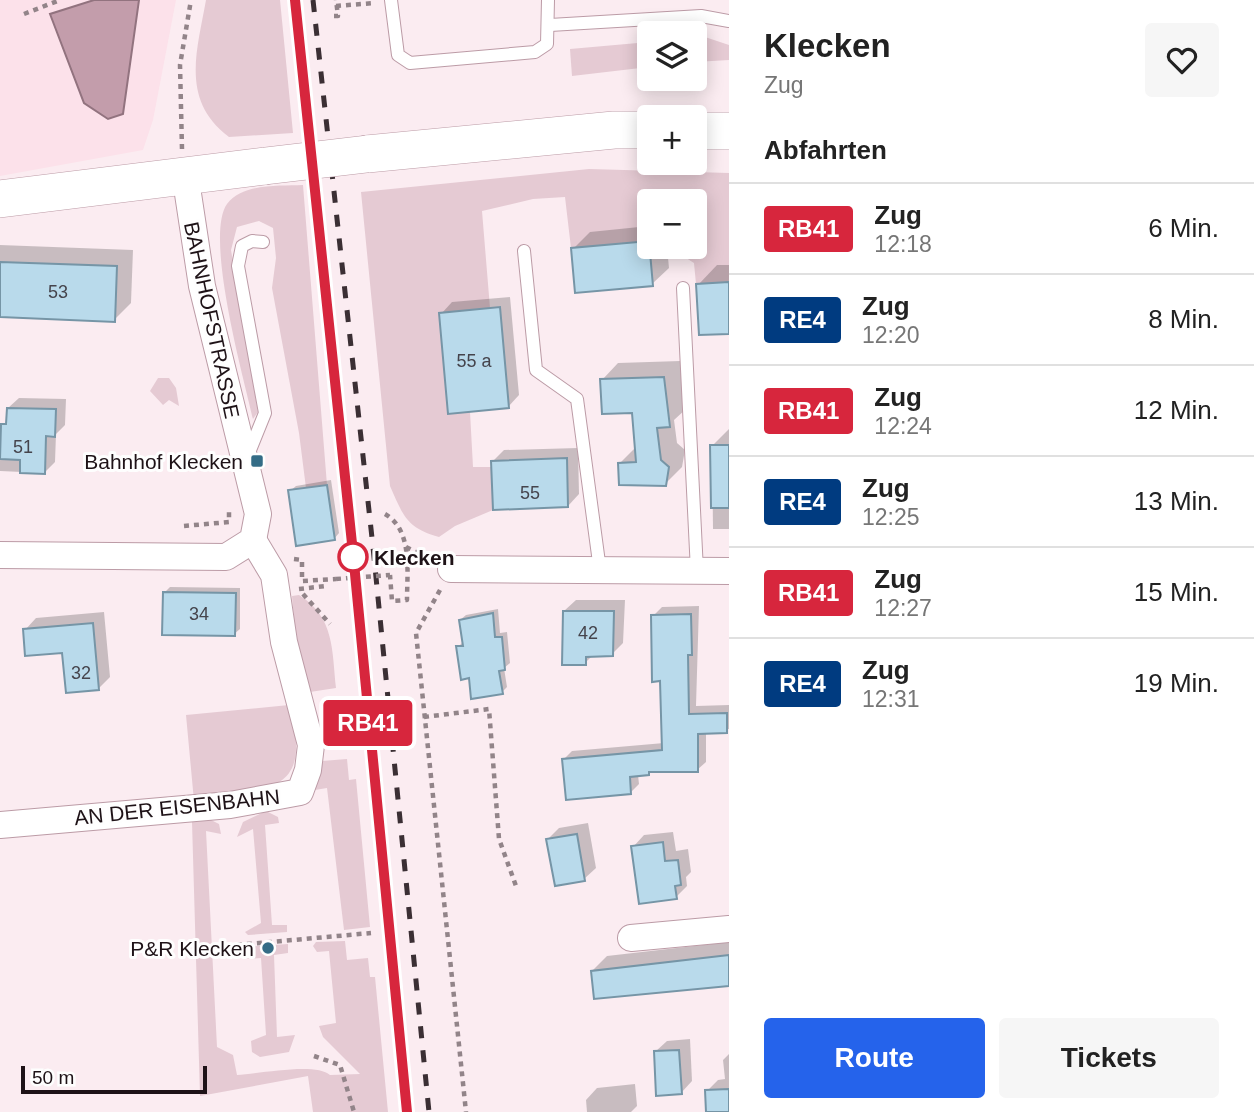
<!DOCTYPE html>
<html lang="de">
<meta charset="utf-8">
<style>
:root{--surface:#fff;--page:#f6f6f6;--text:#222;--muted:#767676;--line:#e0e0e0;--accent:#2563eb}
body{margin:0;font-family:Helvetica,sans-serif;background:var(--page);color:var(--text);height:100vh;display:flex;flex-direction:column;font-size:26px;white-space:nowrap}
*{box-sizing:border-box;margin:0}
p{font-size:23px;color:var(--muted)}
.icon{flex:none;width:38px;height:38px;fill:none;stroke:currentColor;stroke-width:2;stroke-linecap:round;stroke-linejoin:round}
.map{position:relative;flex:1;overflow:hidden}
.side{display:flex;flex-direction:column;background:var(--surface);width:525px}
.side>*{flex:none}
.badge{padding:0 14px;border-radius:5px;font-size:24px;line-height:46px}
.buttons{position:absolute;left:637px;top:21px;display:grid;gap:14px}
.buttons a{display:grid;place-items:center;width:70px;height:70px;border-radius:7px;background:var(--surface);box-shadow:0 4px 18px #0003;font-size:35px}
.scale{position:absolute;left:21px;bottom:18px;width:186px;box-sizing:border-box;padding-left:7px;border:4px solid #1e1217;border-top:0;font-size:19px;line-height:24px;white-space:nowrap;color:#1e1217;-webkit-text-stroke:5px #fefefe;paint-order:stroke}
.map>.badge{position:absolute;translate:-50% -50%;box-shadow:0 0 0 4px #fff}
h2{padding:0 35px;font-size:26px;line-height:63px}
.round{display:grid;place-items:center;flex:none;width:74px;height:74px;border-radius:7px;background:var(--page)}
.head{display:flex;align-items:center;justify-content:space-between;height:119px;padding:0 35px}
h1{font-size:33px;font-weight:800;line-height:52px}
.button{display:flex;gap:14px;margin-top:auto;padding:14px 35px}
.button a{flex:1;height:80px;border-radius:7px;background:var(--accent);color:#fff;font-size:28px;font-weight:800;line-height:80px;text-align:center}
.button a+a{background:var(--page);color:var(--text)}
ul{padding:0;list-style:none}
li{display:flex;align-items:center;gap:21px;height:91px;padding:0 35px;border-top:2px solid var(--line)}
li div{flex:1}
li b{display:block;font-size:26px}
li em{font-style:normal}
li .badge{min-width:77px;font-weight:700;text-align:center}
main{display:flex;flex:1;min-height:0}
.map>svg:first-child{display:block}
.built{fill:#fce1ea}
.green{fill:#e5cad3}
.water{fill:#c39dab;stroke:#92737f;stroke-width:2}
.shadow{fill:#0003}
.building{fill:#b9daeb;stroke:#7695a6;stroke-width:2}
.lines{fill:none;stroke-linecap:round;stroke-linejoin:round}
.lane-casing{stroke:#bc9ba6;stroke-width:14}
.street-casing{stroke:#bc9ba6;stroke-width:28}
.secondary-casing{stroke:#bc9ba6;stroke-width:38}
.path{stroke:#928489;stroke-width:4.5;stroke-dasharray:5 5;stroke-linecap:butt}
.lane{stroke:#fff;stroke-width:12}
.street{stroke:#fff;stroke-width:26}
.secondary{stroke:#fff;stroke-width:37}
.rail{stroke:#3b2f34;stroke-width:5;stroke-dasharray:12 12;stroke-linecap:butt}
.secondary-bridge-casing{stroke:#bc9ba6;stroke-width:38;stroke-linecap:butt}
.path-bridge{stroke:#928489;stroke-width:4.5;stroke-dasharray:5 5;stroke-linecap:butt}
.secondary-bridge{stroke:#fff;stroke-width:37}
.line-casing{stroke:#fff;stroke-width:16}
.line{stroke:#d7263d;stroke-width:10}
.poi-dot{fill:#346c86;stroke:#fefefe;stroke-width:2.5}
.stop-dot{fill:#fff;stroke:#d7263d;stroke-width:3.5}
.labels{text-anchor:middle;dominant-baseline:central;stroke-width:6;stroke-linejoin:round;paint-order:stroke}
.number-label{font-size:18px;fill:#45444c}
.street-label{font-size:21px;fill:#1e1217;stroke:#fefefe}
.poi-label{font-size:21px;fill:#1e1217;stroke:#fefefe;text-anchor:end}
.stop-label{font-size:21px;font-weight:bold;fill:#1e1217;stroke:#fefefe;text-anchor:start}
</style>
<main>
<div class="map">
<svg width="729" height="1112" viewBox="0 0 729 1112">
<rect width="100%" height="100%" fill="#fbecf1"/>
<!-- built -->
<path class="built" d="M0,0h176l-23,120 -10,30 -143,26z"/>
<!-- green -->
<g class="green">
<path d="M206,0h74l13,133 -64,4c-49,-37 -32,-86 -23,-137z"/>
<path d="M705,37l24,8v15l-34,2v-24z"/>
<path d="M649,42v25l-77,9 -2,-27z"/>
<path d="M589,169l140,4v109l-33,2 -2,-21 -25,-16h26v-46h-46v40l-78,7 -6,-51 -32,2 -51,12 8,97 -51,6 9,100 22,-2 3,55h18l2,43 -38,16 -16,11c-33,-9 -36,-22 -49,-51l-29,-294z"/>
<path d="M303,185l24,300 -21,3 -7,-55 -27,-145 4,-30 -3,-30 -14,-7 -22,6 -6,23 27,162 -5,7c-9,-40 -49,-183 -26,-215 16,-21 53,-18 76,-19z"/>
<path d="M158,378h11l7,10 3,18 -10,-6 -6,5 -13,-14z"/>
<path d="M299,595c36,22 33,57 37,93l-26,4 -14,-48 -4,-48z"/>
<path d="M289,705c26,93 -23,82 -95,96l-8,-86z"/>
<path d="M347,759l2,21 7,-1 14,148 -26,3 -17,-142 -18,3 12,-19 1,-11z"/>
<path d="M266,811l12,6 1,6 -14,2 7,100h15v7l-39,3 -3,-3 16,-9 -8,-94 -16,8 6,-15z"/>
<path d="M211,820l8,4 2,10 -15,-3 11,216 16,8 4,20c21,-1 79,-13 93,0l30,-1 -37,-37 -4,-11 17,-3 -7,-72 -12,1 -4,-6 3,-4 29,-1 2,19 21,-2 2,19h5l13,135h-75l-5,-36 -108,20 -8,-274z"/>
<path d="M288,944v9l-14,2 3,82 18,-2 -6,17 -29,5 -8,-5 -1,-11 15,-6 -5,-77 -16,1 -1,-12z"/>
</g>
<!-- water -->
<path class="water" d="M94,0h45l-16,114 -15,5 -24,-16 -34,-89z"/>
<!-- shadow -->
<g class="shadow">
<path d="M649,226v21h18l2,21 -17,16 -79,-35 17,-17z"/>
<path d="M0,245l133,5 -2,53 -17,17 -114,-4z"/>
<path d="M717,265h12v67l-31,-47z"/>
<path d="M510,297l9,98 -11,12 -67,-93 11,-12z"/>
<path d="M680,361l6,48 -12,11 3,23 8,7 -3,17 -17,17 -46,-20 18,-18 -3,-35 -32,-31 16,-17z"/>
<path d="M19,398l47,1 -1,26 -9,9 -1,28 -11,11 -44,-2v-37l8,-15v-11z"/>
<path d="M729,429v100h-16l-1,-83z"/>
<path d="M578,448l1,46 -11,12 -75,-45 11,-11z"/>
<path d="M331,480l8,53 -5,6 -44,-48 6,-5z"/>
<path d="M170,587l70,1v41l-6,5 -70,-41z"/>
<path d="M576,600h49l-2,43 -11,11 -19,1 -8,8 -21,-52z"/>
<path d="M699,606l-3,100 33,-1v24l-23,3v30l-9,8h-45l-14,5 1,9 -9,9 -66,-34 8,-8 92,-8 -2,-64 -9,-63 9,-9z"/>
<path d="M498,609l2,24 7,-1 3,31 -6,5 3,19 -5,5 -32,-16 -12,-29 6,-6 -4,-21 6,-5z"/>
<path d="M104,612l6,65 -11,11 -35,-37 -39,-21 11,-12z"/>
<path d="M588,823l8,45 -12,11 -36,-40 11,-11z"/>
<path d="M673,832l3,19 12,-2 3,23 -5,5 1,9 -11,11 -43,-50 11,-12z"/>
<path d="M729,942v41l-137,-12 15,-15z"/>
<path d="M690,1039l2,42 -11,12 -26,-41 12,-11z"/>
<path d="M729,1054v58h-21l-1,-21 11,-11 7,-1 -2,-19z"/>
<path d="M635,1084l2,22 -6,6h-44l-1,-12 11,-12z"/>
</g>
<!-- building -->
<g class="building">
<path d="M649,241l4,45 -78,7 -4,-45z"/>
<path d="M0,262l117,4 -2,56 -115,-5z"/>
<path d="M729,282v52l-30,1 -3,-51z"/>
<path d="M500,307l9,101 -61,6 -9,-101z"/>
<path d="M664,377l6,50 -13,1 4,32 8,7 -3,19 -47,-1 -1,-22 18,-1 -4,-49 -30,1 -2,-35z"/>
<path d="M7,408l49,1 -1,28 -9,-1 -1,38 -25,-1v-13l-20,-1 1,-35h5z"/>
<path d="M710,445h19v63h-18z"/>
<path d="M567,458l1,49 -75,3 -2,-49z"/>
<path d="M327,485l8,55 -39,6 -8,-56z"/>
<path d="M163,592l73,1 -1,43 -73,-1z"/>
<path d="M563,611h51l-1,45 -27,1v8h-24z"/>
<path d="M493,613l2,24h7l3,33 -6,1 4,23 -32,5 -2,-21 -8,2 -5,-34h7l-4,-26z"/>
<path d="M691,614l1,41h-4l1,59 38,-1v20l-29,1v38h-49v3l-19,2 1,17 -65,6 -4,-41 100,-9 -2,-69 -8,1 -1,-67z"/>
<path d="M93,623l6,67 -33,3 -4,-40 -37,3 -2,-27z"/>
<path d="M577,834l8,47 -30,5 -9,-47z"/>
<path d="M663,842l2,19 13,-1 3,25 -6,1 2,13 -38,5 -8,-58z"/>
<path d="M729,955v31l-135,13 -3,-28z"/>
<path d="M679,1050l3,44 -26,2 -2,-45z"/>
<path d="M729,1089v23h-23l-1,-22z"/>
</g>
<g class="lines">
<!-- lane casing -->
<g class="lane-casing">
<g id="lane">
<path d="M391,0l7,55 12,8 125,-11 12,-8 1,-44"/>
<path d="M550,25l151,-9 28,5"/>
<path d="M524,251l12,119 41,29 23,171"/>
<path d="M683,288l14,283"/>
<path d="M248,455l17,-42 -27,-147 4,-20 10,-5 11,1"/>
</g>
</g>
<!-- street casing -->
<g class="street-casing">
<g id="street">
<path d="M0,555l226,2 27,-17 5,-26 -56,-228 -17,-112"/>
<path d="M451,569l278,2"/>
<path d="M0,825l230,-20 70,-13 8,-22 3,-25 -27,-103 -10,-67 -21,-35"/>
<path d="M631,938l98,-9"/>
</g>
</g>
<!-- secondary casing -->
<g class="secondary-casing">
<g id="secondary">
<path d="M695,131h34"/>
<path d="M367,154l247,-24h35"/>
<path d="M0,199l265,-33"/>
</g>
</g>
<!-- path -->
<g class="path">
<path d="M336,6l38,-3"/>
<path d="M24,14l36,-14"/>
<path d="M334,16h4l-2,-16"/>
<path d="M182,149l-2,-84 11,-65"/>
<path d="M385,514c28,16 22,58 22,86l-15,1 -2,-26"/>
<path d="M184,526l45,-4v-13"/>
<path d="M406,547l24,12"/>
<path d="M294,559l8,1v21l34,-2"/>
<path d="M299,589l27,-3"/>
<path d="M440,590l-24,43 50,479"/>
<path d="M303,594l27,30"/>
<path d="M424,717l65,-8 10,130 17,47"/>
<path d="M237,945l134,-12"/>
<path d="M314,1056l26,9 14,47"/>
</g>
<!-- lane -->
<use href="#lane" class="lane"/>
<!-- street -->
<use href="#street" class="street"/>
<!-- secondary -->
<use href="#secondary" class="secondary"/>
<!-- rail -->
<g class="rail">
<path d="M295,0l58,553 54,559"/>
<path d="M313,0l60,547 56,565"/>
</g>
<!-- secondary-bridge casing -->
<g class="secondary-bridge-casing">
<path id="secondary-bridge" d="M265,166l102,-12"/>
</g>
<!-- path-bridge -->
<path class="path-bridge" d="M336,579l54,-4"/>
<!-- secondary-bridge -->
<use href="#secondary-bridge" class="secondary-bridge"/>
</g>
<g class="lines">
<!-- line casing -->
<g class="line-casing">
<path id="line" d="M295,0l58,553 54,559"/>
</g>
<!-- line -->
<use href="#line" class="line"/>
</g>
<!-- markers -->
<g class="poi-dot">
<rect x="250" y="454" width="14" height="14" rx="3.5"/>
<circle cx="268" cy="948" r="7"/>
</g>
<circle class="stop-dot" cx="353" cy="557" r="14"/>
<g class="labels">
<!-- number labels -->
<g class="number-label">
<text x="58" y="292">53</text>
<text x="474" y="361">55 a</text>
<text x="23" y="447">51</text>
<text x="530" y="493">55</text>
<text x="199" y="614">34</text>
<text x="588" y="633">42</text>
<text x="81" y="673">32</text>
</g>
<!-- street labels -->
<g class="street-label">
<text transform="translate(212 320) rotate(78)">BAHNHOFSTRASSE</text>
<text transform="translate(177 807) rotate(-6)">AN DER EISENBAHN</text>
</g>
<!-- poi labels -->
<g class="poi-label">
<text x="243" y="461">Bahnhof Klecken</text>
<text x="254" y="948">P&amp;R Klecken</text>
</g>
<!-- stop labels -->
<g class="stop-label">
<text x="374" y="557">Klecken</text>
</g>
</g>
</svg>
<div class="buttons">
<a><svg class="icon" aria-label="layers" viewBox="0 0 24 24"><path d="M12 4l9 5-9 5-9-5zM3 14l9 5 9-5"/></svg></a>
<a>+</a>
<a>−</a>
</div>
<div class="scale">50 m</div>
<b class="badge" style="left:368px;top:723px;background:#d7263d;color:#fff">RB41</b>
</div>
<section class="side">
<div class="head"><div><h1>Klecken</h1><p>Zug</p></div><a class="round"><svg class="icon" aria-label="heart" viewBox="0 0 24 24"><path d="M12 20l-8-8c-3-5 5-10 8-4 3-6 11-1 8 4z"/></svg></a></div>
<h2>Abfahrten</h2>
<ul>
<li><span class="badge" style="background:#d7263d;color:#fff">RB41</span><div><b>Zug</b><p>12:18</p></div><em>6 Min.</em></li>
<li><span class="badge" style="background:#003b80;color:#fff">RE4</span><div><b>Zug</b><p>12:20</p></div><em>8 Min.</em></li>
<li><span class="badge" style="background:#d7263d;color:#fff">RB41</span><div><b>Zug</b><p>12:24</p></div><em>12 Min.</em></li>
<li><span class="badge" style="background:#003b80;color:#fff">RE4</span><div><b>Zug</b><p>12:25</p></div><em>13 Min.</em></li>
<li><span class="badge" style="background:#d7263d;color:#fff">RB41</span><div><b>Zug</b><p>12:27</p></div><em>15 Min.</em></li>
<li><span class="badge" style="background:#003b80;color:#fff">RE4</span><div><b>Zug</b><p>12:31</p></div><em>19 Min.</em></li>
</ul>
<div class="button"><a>Route</a><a>Tickets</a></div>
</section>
</main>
